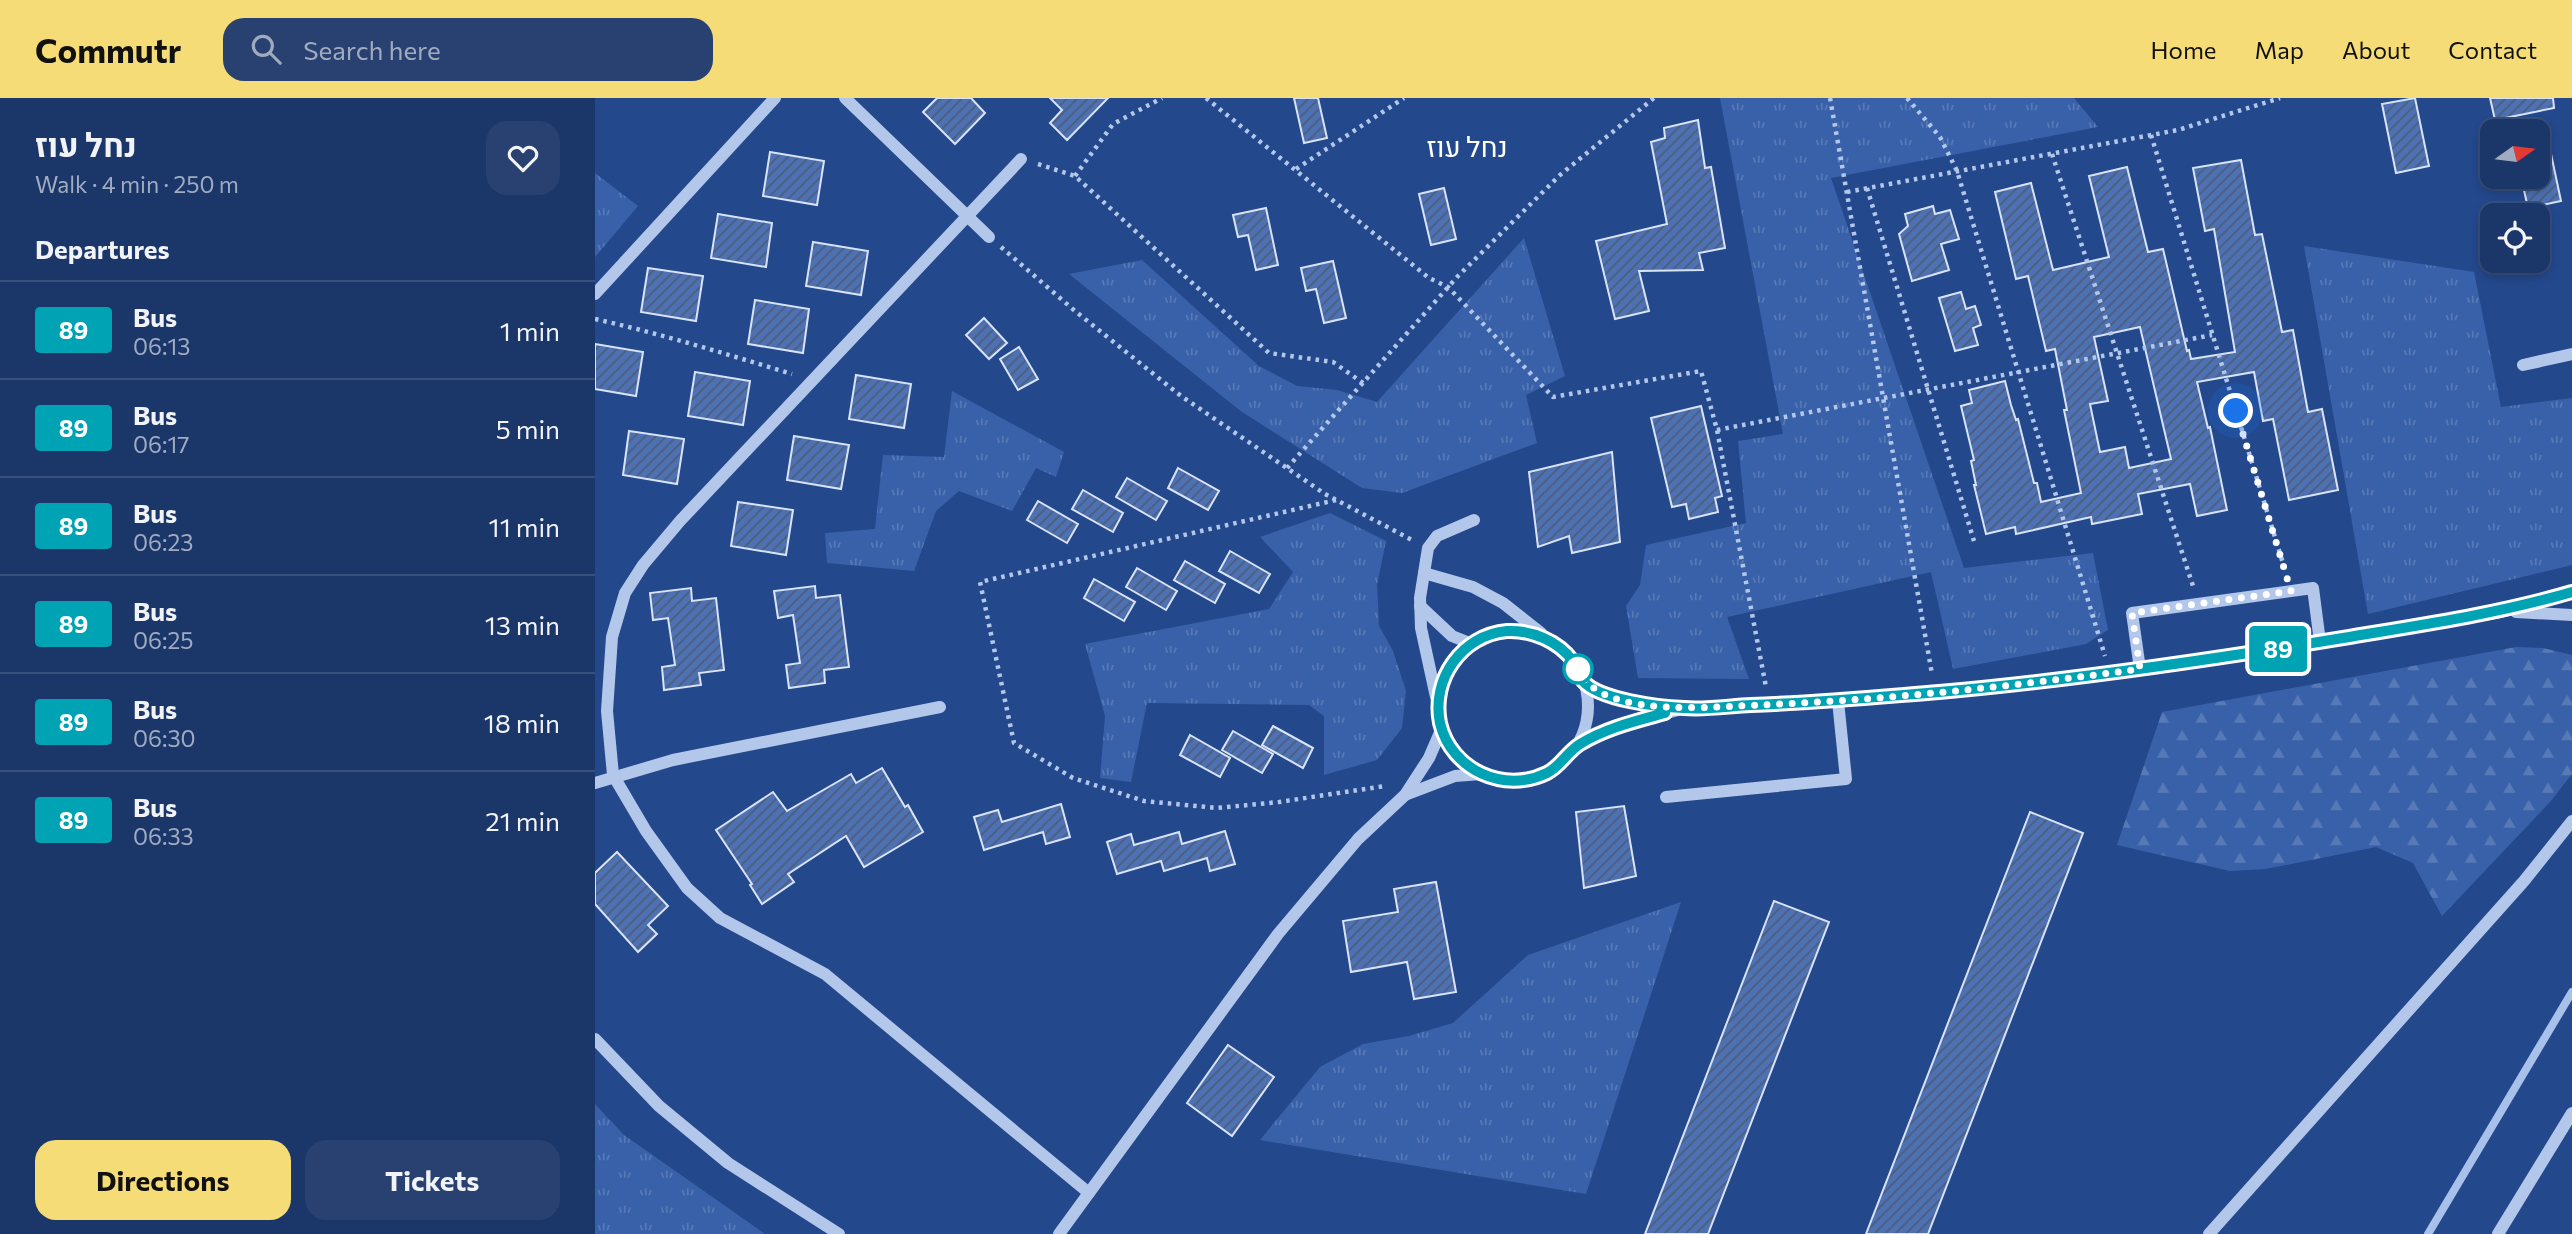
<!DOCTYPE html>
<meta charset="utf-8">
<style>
:root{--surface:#1b3669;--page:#284171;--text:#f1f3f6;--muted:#a0abc0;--line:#39507d;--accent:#f5dc77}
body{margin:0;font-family:Commissioner,Heebo,sans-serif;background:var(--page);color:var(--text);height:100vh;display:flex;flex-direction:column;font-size:26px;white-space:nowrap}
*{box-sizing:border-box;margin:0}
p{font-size:23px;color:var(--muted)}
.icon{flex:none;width:38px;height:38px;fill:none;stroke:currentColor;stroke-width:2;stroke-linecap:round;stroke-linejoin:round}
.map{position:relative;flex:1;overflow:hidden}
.details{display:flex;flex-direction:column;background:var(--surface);width:595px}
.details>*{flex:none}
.badge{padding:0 14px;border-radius:5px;font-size:24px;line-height:46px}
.needle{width:46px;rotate:76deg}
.fabs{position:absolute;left:1885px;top:21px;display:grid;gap:14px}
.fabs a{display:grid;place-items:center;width:70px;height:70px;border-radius:14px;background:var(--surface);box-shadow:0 4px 10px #0003,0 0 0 2px var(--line);font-size:35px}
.you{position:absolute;width:35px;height:35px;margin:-18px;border:5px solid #fff;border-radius:50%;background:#1a73e8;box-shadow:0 0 0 10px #1a73e833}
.map>.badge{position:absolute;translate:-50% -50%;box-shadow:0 0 0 4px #fff}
h2{padding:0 35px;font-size:26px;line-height:63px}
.round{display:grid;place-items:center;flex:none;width:74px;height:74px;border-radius:21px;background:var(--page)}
.headline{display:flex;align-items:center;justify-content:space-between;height:119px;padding:0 35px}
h1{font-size:33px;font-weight:700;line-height:52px}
.action{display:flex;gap:14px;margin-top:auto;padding:14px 35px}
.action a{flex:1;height:80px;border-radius:21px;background:var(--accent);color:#111;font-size:28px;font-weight:700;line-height:80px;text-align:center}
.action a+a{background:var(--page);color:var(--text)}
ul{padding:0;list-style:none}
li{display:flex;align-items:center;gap:21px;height:98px;padding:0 35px;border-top:2px solid var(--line)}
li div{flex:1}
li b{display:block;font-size:26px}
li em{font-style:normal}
li .badge{min-width:77px;font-weight:700;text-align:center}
header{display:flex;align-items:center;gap:42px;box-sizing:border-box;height:98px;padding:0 35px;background:var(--accent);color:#111}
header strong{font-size:33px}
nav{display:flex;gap:38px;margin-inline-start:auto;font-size:24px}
.search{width:490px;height:63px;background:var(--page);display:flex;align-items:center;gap:18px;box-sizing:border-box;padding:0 24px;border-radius:21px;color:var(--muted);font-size:26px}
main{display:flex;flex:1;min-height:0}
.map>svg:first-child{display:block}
.grass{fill:url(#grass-tufts)}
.forest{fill:url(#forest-firs)}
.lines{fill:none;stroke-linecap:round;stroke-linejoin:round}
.stream{stroke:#a7c1eb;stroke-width:8}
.building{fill:url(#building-hatch);stroke:#d8e3f8;stroke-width:2;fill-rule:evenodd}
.path{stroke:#b3c7eb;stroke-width:4.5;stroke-dasharray:3.5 5;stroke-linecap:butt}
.minor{stroke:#b3c7eb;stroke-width:12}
.line-casing{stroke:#fff;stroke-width:16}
.line{stroke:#00a3b4;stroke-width:10}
.walk{stroke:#fff;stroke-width:7;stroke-dasharray:0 12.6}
.stop-dot{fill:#fff;stroke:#00a3b4;stroke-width:3.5}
.labels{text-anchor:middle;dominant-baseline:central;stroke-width:5;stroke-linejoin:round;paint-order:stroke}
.quarter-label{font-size:28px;fill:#fff;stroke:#24488c}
</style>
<header>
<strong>Commutr</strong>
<div class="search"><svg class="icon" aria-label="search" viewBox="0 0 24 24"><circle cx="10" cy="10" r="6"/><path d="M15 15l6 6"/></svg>Search here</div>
<nav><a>Home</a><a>Map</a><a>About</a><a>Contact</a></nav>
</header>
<main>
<section class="details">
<div class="headline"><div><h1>נחל עוז</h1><p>Walk · 4 min · 250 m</p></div><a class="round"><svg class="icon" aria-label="heart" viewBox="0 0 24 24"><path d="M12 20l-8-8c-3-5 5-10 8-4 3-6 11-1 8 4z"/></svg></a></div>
<h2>Departures</h2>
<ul>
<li><span class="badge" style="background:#00a3b4;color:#fff">89</span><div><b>Bus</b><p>06:13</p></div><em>1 min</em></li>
<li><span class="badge" style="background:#00a3b4;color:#fff">89</span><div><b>Bus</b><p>06:17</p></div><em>5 min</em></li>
<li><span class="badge" style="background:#00a3b4;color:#fff">89</span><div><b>Bus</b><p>06:23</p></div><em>11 min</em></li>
<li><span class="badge" style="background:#00a3b4;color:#fff">89</span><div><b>Bus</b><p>06:25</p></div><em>13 min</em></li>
<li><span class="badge" style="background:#00a3b4;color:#fff">89</span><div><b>Bus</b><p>06:30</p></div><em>18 min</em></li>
<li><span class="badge" style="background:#00a3b4;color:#fff">89</span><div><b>Bus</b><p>06:33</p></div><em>21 min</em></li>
</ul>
<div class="action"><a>Directions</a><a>Tickets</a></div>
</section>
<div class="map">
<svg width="1977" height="1136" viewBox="0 0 1977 1136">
<defs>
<pattern id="grass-tufts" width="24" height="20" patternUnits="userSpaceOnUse" patternTransform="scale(1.75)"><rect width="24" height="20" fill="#3961a9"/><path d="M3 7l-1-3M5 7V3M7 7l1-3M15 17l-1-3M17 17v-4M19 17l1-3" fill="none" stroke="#5779b6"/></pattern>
<pattern id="forest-firs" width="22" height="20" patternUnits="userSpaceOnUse" patternTransform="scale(1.75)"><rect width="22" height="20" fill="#3961a9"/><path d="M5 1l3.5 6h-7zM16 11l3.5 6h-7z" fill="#5779b6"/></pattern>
<pattern id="building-hatch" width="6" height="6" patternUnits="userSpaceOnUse" patternTransform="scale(1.75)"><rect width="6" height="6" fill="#4d71b3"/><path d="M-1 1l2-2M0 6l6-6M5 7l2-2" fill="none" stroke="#4c5d7a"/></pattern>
</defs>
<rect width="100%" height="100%" fill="#24488c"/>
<!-- grass -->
<g class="grass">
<path d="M1125,0h354l24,29 -267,51 133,390 129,-15 15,77 -22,14 -133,25 -22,-97 -204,45 22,62 -111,-1 -12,-72 14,-21 6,-40 100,-22 -8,-82 45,-7z"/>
<path d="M0,75l43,33 -43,51z"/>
<path d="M929,140l41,138 -39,19 11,48 -135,50 -40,-5 -120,-76 -173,-138 73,-14 117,106 38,20 40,4 40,12z"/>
<path d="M1709,148l170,26 27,135 71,-9v167l-204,49z"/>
<path d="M357,293l112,61 -8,25 -20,-9 -24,43 -53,-20 -23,20 -22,60 -87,-8 -2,-30 50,-4 8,-74 61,2z"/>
<path d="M735,415l56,28 -9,44 2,41 14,25 13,40 -4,37 -25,32 -53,15v-59l-15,-11 -162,-2 -16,79 -31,-4 5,-62 -20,-72 184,-35 24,-37 -33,-35z"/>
<path d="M1086,804l-95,292 -326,-54 60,-73 43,-23 46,-8 44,-13 75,-68z"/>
<path d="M0,1006l29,31 141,99h-170z"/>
</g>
<!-- forest -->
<path class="forest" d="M1921,549l27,1 29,7v119l-22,28 -108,114 -29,-53 -37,-16 -110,22 -36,2 -113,-26 45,-133z"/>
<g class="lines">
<!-- stream -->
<path class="stream" d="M1833,1136l144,-242"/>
</g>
<!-- building -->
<g class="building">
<path d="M342,0h34l14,15 -30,31 -32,-32z"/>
<path d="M455,0h58l-41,42 -17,-17 12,-13z"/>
<path d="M699,0h24l9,40 -23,5z"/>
<path d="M1820,0l14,68 -33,7 -14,-69z"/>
<path d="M1895,0h63l1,10 -59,12z"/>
<path d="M1103,22l7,48 6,-1 14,81 -26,5 4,17 -64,1 10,40 -34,8 -19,-78 71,-17 -16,-82 14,-4 -1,-10z"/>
<path d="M1952,37l14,66 -33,7 -7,-31h16v-41z"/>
<path d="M175,54l54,9 -7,44 -54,-9z"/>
<path d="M1646,62l14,75 7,-1 20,98 11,-2 15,82 14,-3 16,81 -49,10 -16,-81 -10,2 -9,-49 -57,10 11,46 2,-1 17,83 -30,6 -7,-32 -52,10 4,20 -50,10 -1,-7 -75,17 -1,-7 -29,7 -12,-49h2l-5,-24 3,-1 -13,-54 11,-3 -3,-13 36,-9 6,24 5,15 2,-1 16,64h3l4,19 40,-9 -17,-83h3l-12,-61 -9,2 -18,-75 -12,3 -21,-87 36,-9 22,87 56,-13 -20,-81 38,-9 21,85 15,-3 24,102 2,-1 2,9 44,-7 -21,-123 -9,2 -12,-63zM1545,229l31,132 -42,9 -4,-21 -25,5 -10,-48 18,-3 -14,-64z"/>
<path d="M849,90l12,51 -25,6 -12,-51z"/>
<path d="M1338,108l2,8 15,-4 9,29 -18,5 8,26 -37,11 -13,-47 9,-8 -3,-12z"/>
<path d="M671,110l12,57 -22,5 -8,-35 -10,2 -5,-22z"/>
<path d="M123,116l54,9 -6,44 -55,-9z"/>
<path d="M218,144l55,9 -7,44 -55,-9z"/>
<path d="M738,163l13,57 -22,5 -8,-34 -10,2 -5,-23z"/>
<path d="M53,170l55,8 -7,45 -55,-9z"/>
<path d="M1366,194l5,17 9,-3 6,19 -8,3 5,17 -23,6 -16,-53z"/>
<path d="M160,202l54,9 -6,44 -55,-9z"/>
<path d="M389,220l23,25 -18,16 -23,-24z"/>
<path d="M0,246l48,8 -7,44 -41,-7z"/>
<path d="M424,249l19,32 -20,11 -18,-31z"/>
<path d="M100,274l55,9 -7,44 -55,-9z"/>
<path d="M261,277l55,9 -7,44 -55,-9z"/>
<path d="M1106,308l21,90 -7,2 3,14 -29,7 -3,-15 -14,3 -21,-89z"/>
<path d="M34,333l55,8 -7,45 -54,-9z"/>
<path d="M199,338l55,9 -8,44 -54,-9z"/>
<path d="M1017,354l8,90 -48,11 -3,-17 -31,11 -9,-75z"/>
<path d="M583,370l41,23 -11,19 -40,-22z"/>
<path d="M532,380l40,23 -11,19 -40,-23z"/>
<path d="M488,392l40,23 -10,19 -41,-23z"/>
<path d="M443,403l40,23 -11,19 -40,-23z"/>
<path d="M143,404l55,8 -7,45 -55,-9z"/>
<path d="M635,453l40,23 -11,19 -40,-22z"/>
<path d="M590,463l40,23 -10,19 -41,-23z"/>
<path d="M542,470l40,23 -11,19 -40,-23z"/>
<path d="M499,481l41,23 -11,19 -40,-23z"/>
<path d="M220,488l1,12 24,-3 9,72 -25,3 1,13 -36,5 -3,-23 14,-2 -7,-48 -15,3 -4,-27z"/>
<path d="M96,490l1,13 24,-3 8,72 -25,3 2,12 -37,5 -2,-23 13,-2 -7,-47 -15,2 -3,-27z"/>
<path d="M678,628l40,22 -10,20 -41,-23z"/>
<path d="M638,633l40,23 -11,19 -40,-23z"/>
<path d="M595,637l40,23 -10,19 -40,-22z"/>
<path d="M287,670l23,39 3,-2 15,27 -59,35 -18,-31 -58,38 6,8 -32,22 -12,-19 2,-1 -36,-54 57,-38 14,19 64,-37 5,9z"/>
<path d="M466,706l9,33 -24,7 -3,-12 -59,18 -10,-33 24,-7 4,12z"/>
<path d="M1029,708l12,70 -52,12 -8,-76z"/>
<path d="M1435,714l53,21 -155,401h-62z"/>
<path d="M630,733l10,33 -25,7 -3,-13 -43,13 -3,-10 -44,13 -10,-32 24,-8 3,11 45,-13 3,12z"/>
<path d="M22,754l51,54 -20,19 9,9 -19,18 -43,-48v-31z"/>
<path d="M841,784l20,110 -42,7 -7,-37 -56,10 -8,-51 55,-9 -4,-23z"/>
<path d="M1179,803l55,21 -121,312h-63z"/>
<path d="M633,947l46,32 -42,59 -45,-33z"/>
</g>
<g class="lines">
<!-- path -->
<g class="path">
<path d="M611,0l223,180 19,9 105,110 148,-26 16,59 49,257"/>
<path d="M1235,0l102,576"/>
<path d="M1312,0l33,39 17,34 148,485"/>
<path d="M1556,37l135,438"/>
<path d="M1457,56l141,432"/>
<path d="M443,66l37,12 194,177 64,9 30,21"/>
<path d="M701,71l108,-71"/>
<path d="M480,78l38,-52 49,-26"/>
<path d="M1272,90l107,353"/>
<path d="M1252,94l331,-62 102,-32"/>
<path d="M406,149l74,64 106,85 144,98 87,46"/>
<path d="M0,221c67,15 131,35 197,55"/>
<path d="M1122,332l495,-95"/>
<path d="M692,370l171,-192 102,-101 94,-77"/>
<path d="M741,402l-356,82 34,161 59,35 71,23 73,7 62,-6 106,-16"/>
</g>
<!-- minor -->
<g class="minor">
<path d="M250,0l144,139"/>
<path d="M426,61l-341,362 -37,44 -18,28 -13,44 -5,74 6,64 33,56 41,57 33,30 105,56 264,219"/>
<path d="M0,196l180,-196"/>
<path d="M1928,267l49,-11"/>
<path d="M829,475l49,14 30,16 38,30"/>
<path d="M825,508l32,30 20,8"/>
<path d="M1921,514l56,3"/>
<circle cx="918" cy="608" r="75"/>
<path d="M1545,571l-8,-56 181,-25 7,54"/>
<path d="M988,583l23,14 23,6 56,7 153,-7 174,-16 241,-32 248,-41 71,-20"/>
<path d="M841,599l-15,-69 -1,-30 8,-50 9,-12 37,-16"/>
<path d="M982,647l47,-21 54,-14"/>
<path d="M0,685l78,-23 267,-53"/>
<path d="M810,697l50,-19 26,-2"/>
<path d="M1071,699l180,-18 -8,-78"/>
<path d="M0,941l64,67 69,57 111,71"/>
<path d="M464,1136l219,-300 80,-95 47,-44 24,-37 13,-30"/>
<path d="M1614,1136l315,-353 48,-60"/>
<path d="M1903,1136l74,-121"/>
</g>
</g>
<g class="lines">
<!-- line casing -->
<g class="line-casing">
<path id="line" d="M1070,615c-29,8 -59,15 -85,31 -13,8 -19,22 -33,29 -43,21 -96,-3 -107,-50 -9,-44 22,-88 67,-92 25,-1 51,10 66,30 4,6 6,15 10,20 16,19 77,26 101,27 22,2 45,-2 67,-3 63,-2 126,-8 188,-13 136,-12 270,-32 404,-54 77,-13 154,-24 229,-46"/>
</g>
<!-- line -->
<use href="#line" class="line"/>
<!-- walk -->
<path class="walk" d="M983,571c5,11 13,19 28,26 41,18 109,12 153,10 127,-5 255,-19 381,-36l-8,-56 159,-22 -55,-180"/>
</g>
<!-- markers -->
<circle class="stop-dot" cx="983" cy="571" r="14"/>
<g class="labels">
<!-- quarter labels -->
<g class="quarter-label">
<text x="872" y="48">נחל עוז</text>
</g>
</g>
</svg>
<div class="fabs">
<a><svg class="needle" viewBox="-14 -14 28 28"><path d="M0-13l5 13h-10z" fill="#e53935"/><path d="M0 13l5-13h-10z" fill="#a0abc0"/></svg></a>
<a><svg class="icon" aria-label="locate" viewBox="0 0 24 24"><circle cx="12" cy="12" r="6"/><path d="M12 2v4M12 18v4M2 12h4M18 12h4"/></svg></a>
</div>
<div class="you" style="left:1641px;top:313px"></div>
<b class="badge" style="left:1683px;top:551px;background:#00a3b4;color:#fff">89</b>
</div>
</main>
